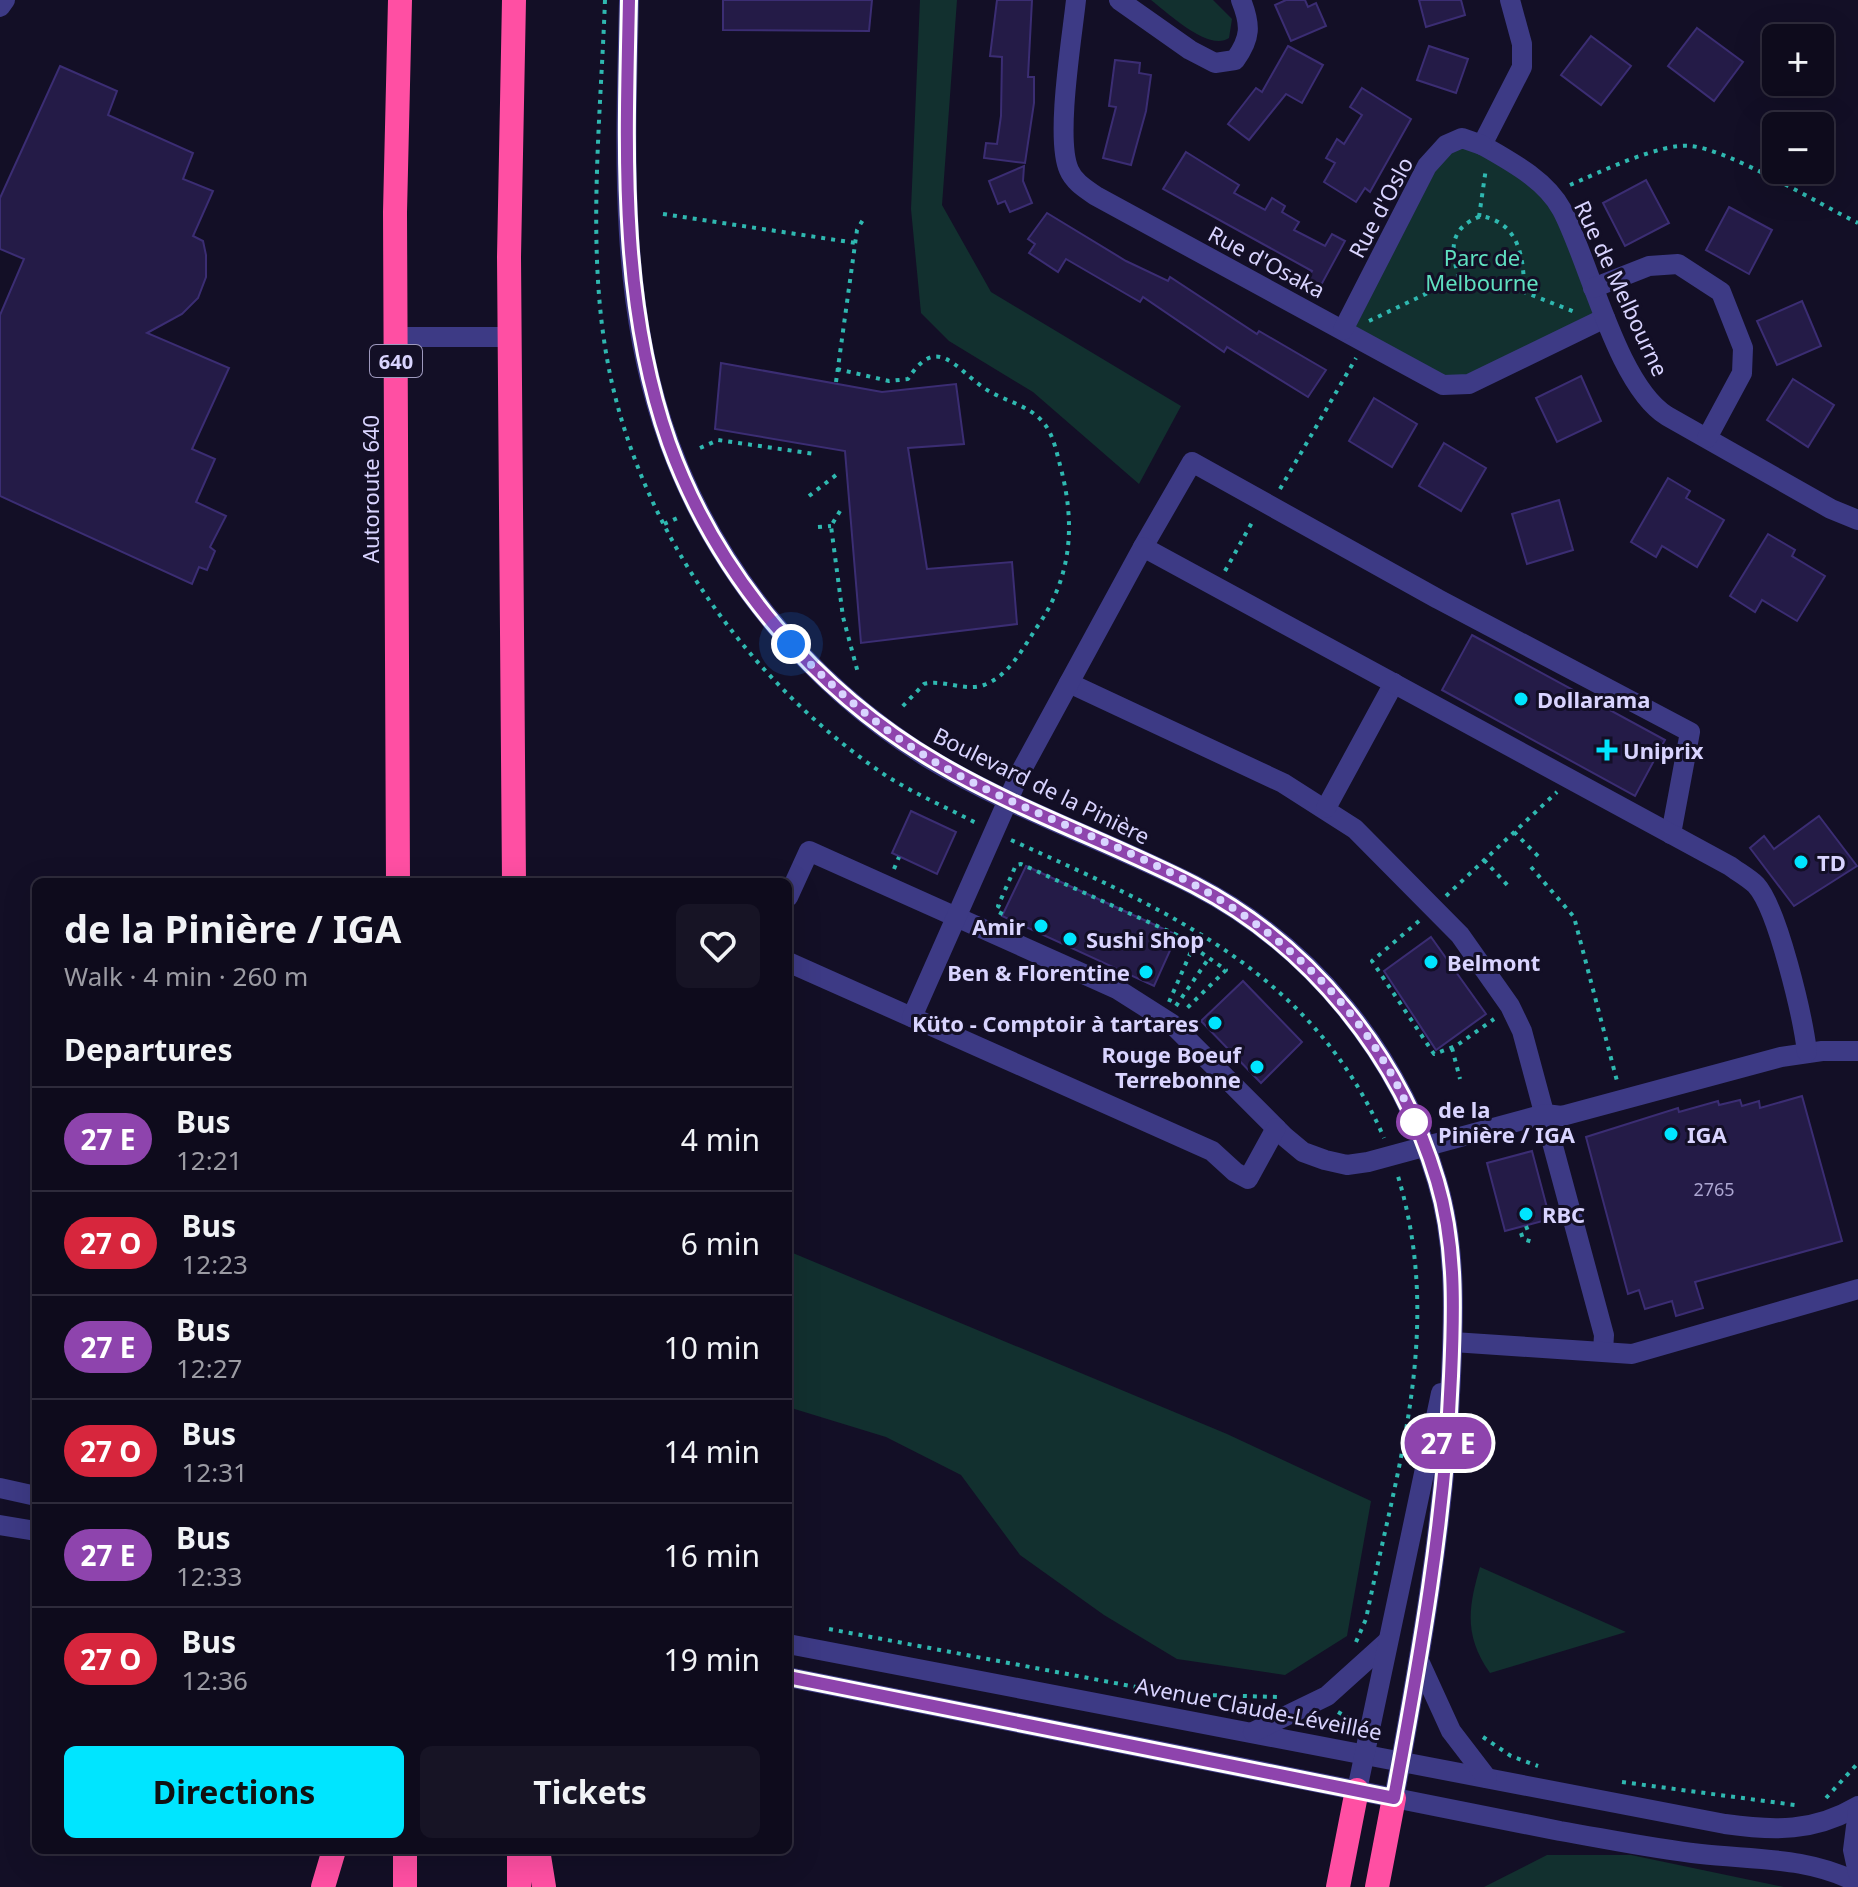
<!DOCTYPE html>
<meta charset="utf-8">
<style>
:root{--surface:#0e0b1c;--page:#171425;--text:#f1f3f6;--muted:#9b9ba3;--line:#2e2b3b;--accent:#00e5ff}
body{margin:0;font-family:"Noto Sans",sans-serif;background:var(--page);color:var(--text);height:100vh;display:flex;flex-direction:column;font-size:30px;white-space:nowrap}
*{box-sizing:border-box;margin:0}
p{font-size:26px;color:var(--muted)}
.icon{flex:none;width:44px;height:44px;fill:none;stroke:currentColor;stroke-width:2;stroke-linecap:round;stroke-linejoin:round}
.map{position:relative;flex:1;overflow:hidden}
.sheet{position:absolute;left:32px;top:878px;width:760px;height:976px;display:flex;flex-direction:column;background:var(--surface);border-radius:12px;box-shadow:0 8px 32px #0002,0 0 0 2px var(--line)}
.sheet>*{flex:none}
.badge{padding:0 16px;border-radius:26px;font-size:28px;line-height:52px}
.buttons{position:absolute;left:1762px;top:24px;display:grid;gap:16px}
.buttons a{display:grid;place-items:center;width:72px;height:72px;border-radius:12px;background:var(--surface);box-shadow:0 8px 32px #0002,0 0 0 2px var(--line);font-size:40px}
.you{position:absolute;width:40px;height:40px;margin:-20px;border:6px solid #fff;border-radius:50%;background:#1a73e8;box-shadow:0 0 0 12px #1a73e833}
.map>.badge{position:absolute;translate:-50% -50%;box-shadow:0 0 0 4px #fff}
h2{padding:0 32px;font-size:30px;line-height:72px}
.round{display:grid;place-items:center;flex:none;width:84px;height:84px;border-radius:12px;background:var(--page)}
.summary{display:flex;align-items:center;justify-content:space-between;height:136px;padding:0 32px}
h1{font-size:38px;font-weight:700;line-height:60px}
.cta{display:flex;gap:16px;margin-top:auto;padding:16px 32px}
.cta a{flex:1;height:92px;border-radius:12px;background:var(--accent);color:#111;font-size:32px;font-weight:700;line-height:92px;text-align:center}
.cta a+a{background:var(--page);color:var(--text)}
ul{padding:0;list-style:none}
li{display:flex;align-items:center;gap:24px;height:104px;padding:0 32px;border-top:2px solid var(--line)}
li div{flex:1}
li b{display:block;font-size:30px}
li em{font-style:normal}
li .badge{min-width:88px;font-weight:700;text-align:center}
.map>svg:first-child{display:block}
.green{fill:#12302f}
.building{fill:#241b47;stroke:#3b2d73;stroke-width:2}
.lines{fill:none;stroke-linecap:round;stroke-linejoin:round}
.path{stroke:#2fb8b0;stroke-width:4;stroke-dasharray:4 6;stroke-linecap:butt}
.minor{stroke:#3d3a85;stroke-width:20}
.highway{stroke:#ff4fa3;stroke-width:24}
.line-casing{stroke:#fff;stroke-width:18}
.line{stroke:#8e44ad;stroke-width:12}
.walk{stroke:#d9d4ff;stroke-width:8;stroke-dasharray:0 14.4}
.poi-dot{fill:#00e5ff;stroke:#130f26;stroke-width:3}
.stop-dot{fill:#fff;stroke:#8e44ad;stroke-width:4}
.labels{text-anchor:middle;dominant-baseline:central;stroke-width:6;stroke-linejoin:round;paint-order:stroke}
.number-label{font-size:18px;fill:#aca6d1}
.shield{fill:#130f26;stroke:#9e99be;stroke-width:2}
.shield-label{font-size:20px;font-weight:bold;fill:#d9d4ff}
.street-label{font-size:22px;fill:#d9d4ff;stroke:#130f26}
.park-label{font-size:22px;fill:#5fe0c0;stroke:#130f26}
.poi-label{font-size:22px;font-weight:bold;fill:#d9d4ff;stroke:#130f26;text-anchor:start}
.stop-label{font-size:22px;font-weight:bold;fill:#d9d4ff;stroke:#130f26;text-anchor:start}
</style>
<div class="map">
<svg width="1858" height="1887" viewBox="0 0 1858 1887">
<rect width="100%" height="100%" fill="#130f26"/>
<!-- green -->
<g class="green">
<path d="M920,0h37l-15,205 49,87 190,114 -42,78 -106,-92 -84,-51 -28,-28 -10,-104z"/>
<path d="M1151,0h62l19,19 -3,19c-20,14 -61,-25 -78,-38z"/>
<path d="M1462,138l77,45 66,135 -162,67 -100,-55 84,-164z"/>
<path d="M788,1251l439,183 144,67 -24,135 -62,39 -108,-16 -73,-44 -84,-60 -59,-80 -75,-38 -98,-30z"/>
<path d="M1480,1567l146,65 -136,41c-26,-37 -22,-65 -10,-106z"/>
<path d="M1547,1855h84l153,32h-300z"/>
</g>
<!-- building -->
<g class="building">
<path d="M723,0h149l-3,31 -146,-1z"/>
<path d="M997,0h35l-4,77h6v26l-9,60 -41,-5 2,-15 11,1 4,-28 1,-59 -12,-1z"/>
<path d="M1286,0h19l3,7 8,-4 10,23 -35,15 -16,-36z"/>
<path d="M1419,0h42l4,15 -39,12z"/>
<path d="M1697,28l46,34 -29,39 -46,-35z"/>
<path d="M1591,36l40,30 -30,39 -40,-30z"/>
<path d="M1288,46l35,19 -21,38 -16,-9 -37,46 -21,-16 28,-36 6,4z"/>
<path d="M1429,46l39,13 -12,34 -39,-13z"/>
<path d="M1115,60l25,3 -1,10 12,2 -5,36 -15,54 -28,-7 13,-51 -7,-1z"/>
<path d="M60,66l57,25 -9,24 85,38 -10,26 30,12 -20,45 10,5 3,14v22l-8,21 -16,16 -35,19 82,35 -37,81 23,10 -19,43 30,14 -16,31 5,4 -8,19 -8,-3 -7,17 -192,-88v-181l24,-56 -24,-10v-51z"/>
<path d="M1362,88l49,31 -41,73 -5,-4 -9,14 -32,-20 11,-19 -9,-5 11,-19 7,5 18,-29 -12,-8z"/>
<path d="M1186,152l53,33 -5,8 31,17 7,-12 13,8 -3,6 17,10 -5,8 31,16 7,-12 13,7 -25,46 -13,-7 5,-9 -149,-82z"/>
<path d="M1024,166l-1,15 9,22 -22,9 -5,-11 -7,3 -9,-23z"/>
<path d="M1646,180l23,43 -44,23 -22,-43z"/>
<path d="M1729,207l43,23 -23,44 -43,-24z"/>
<path d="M1047,213l79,48 42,20 2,-4 87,57 2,-3 67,39 -18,27 -81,-50 -3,5 -81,-55 -3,5 -74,-43 -8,13 -29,-19 6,-9 -7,-5z"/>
<path d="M1802,301l19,45 -44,19 -20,-44z"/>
<path d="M721,363l161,29 74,-8 8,60 -56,4 19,121 85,-7 5,62 -156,19 -16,-192 -130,-22z"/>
<path d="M1581,376l20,45 -44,21 -21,-44z"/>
<path d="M1793,379l41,26 -26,42 -41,-27z"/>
<path d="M1374,398l43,26 -25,43 -43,-26z"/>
<path d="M1444,443l42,25 -25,43 -42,-25z"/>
<path d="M1668,478l22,13 -4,7 38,22 -27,47 -35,-21 -6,11 -25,-15z"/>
<path d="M1559,500l14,50 -46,14 -15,-50z"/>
<path d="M1768,534l27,16 -3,6 33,20 -28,45 -35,-21 -7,12 -25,-16z"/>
<path d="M1472,635l193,105 -30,56 -193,-106z"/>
<path d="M911,811l45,21 -19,42 -45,-21z"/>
<path d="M1819,816l38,50 -63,40 -44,-58 14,-12 10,13z"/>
<path d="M1026,866l151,69 -23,51 -152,-70z"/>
<path d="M1431,937l55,77 -50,36 -52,-79z"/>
<path d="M1243,981l59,61 -41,41 -60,-62z"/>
<path d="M1802,1096l40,145 -147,41 8,26 -27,8 -4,-15 -27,8 -6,-19 -11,4 -42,-157 92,-29 1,4 39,-11 1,4 21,-5 2,6 17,-5 1,7z"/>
<path d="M1532,1151l18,68 -45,12 -18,-68z"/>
</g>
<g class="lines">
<!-- path -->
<g class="path">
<path d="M605,0c-4,110 -17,231 -1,340 25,174 135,334 278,433 30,20 64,34 96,51"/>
<path d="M1570,185c28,-12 92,-43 121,-39 39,4 128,58 167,77"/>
<path d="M663,214l193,29"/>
<path d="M1479,217l7,-49"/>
<path d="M1369,321l90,-43c-9,-29 -10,-50 22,-62 39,7 43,43 43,76l51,20"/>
<path d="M837,369l52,12 19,-2c29,-45 46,-12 76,9 19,13 43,16 58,33 11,12 14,29 18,44 16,59 12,112 -23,162 -14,21 -28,49 -53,58 -19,7 -40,-6 -60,-1l-22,23"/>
<path d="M836,382l21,-152 7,-12"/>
<path d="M700,448l18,-8 97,14"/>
<path d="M1280,489l76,-131"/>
<path d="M809,496l31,-24"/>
<path d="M840,511l-9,15 12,91 15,56"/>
<path d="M664,524l18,-8"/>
<path d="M818,527l13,-1"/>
<path d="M1225,571l29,-52"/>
<path d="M1514,832l26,26"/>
<path d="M1011,840c155,70 301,131 373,298"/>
<path d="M1484,860l26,28"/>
<path d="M1531,867l43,50 43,164"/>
<path d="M894,869l5,-12"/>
<path d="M1446,896l111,-104"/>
<path d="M1000,915l3,-6 -5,-3 18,-41 5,-1 156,71 -1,4 17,8"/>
<path d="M1419,921l-47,40 62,93 22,-8 38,-27"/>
<path d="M1169,1002l24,-55 33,23 -42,41"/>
<path d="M1176,1006l33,-48"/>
<path d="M1452,1048l8,31"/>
<path d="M1526,1226l2,5"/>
<path d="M1521,1233l2,6 13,4"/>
<path d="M829,1629l344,65 105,3"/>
<path d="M1356,1642l10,-23c31,-153 79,-291 31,-446"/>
<path d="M1338,1712l16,9"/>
<path d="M1483,1737l28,19 27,10"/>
<path d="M1622,1782l173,23"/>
<path d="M1826,1798l32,-35"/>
</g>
<!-- minor -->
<g class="minor">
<path d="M629,0c-3,141 -11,286 33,422 45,140 143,259 266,336 84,51 179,83 266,127 117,60 206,170 243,296 19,63 17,130 14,195 -6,142 -31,282 -57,422"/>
<path d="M1076,0c-4,38 -21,139 -7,170 5,12 17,19 27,26l347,189 26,-1 136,-66"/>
<path d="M1119,0l71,50 25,13 20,-3c16,-22 16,-35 6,-60"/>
<path d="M1510,0l12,44v23l-40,78c28,16 64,35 80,65 28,53 55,175 105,206l164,93 27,11"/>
<path d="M0,7l5,-7"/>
<path d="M1593,288l56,-22 29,-2 43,28 22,56 -1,25 -35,65"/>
<path d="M1343,330l84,-164 19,-21 16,-7 20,7"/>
<path d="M396,337h114"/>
<path d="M1143,547l49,-85 246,137 252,133 -19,102"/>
<path d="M1069,683l214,100 72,46 105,106 50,71 12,25 82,304 -1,16"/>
<path d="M1326,808l68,-125"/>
<path d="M788,897l21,-46 308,138 55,35 113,113 18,15 22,8 22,5 21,-3 177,-48 17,2 219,-59 41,-6h36"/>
<path d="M788,962l424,189 23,21 13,7 28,-51"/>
<path d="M912,1017l108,-244 123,-226 587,319c8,6 19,12 26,19 22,24 47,133 51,167"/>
<path d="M1453,1342l179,12 226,-65"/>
<path d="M0,1488l36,8"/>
<path d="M0,1525l36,6"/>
<path d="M788,1644l937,180c49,7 89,8 133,-18"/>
<path d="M1419,1661l32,70 36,47"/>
<path d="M788,1677l772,154c47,8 94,18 141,23 54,6 108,3 157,29"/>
<path d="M1253,1732l74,-36 61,-55"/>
<path d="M1357,1790l84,-397"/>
<path d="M1858,1811l-5,39 5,23"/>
</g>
<!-- highway -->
<g class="highway">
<path d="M398,882l-3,-670 5,-212"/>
<path d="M514,882l-5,-625 5,-257"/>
<path d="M405,1850v37"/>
<path d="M519,1850v37"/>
<path d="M538,1850l6,37"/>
<path d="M323,1887l11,-37"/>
<path d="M1338,1887l19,-97"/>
<path d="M1377,1887l17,-89"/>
</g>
</g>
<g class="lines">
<!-- line casing -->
<g class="line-casing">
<path id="line" d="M629,0c-3,149 -10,301 40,443 48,133 147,249 269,320 81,48 172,79 256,122 116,60 206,171 243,296 19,63 17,130 14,195 -6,142 -31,282 -57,422l-606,-121"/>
</g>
<!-- line -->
<use href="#line" class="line"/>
<!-- walk -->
<path class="walk" d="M791,644c44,47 94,89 151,122 83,47 175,76 258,122 93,52 175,134 214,234"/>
</g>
<!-- markers -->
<g class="poi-dot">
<circle cx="1521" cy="699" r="8"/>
<path d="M1603 738h8v8h8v8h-8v8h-8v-8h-8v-8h8z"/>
<circle cx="1801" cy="862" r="8"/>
<circle cx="1041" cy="926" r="8"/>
<circle cx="1070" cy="939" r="8"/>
<circle cx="1431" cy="962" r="8"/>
<circle cx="1146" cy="972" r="8"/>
<circle cx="1215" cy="1023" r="8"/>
<circle cx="1257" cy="1067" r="8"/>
<circle cx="1671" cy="1134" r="8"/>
<circle cx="1526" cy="1214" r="8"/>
</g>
<circle class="stop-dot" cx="1414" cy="1122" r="16"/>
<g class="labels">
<!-- number labels -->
<g class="number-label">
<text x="1714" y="1189">2765</text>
</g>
<!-- shield labels -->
<rect class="shield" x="370" y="345" width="52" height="32" rx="6"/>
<g class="shield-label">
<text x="396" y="361">640</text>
</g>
<!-- street labels -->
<g class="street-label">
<text transform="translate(1380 207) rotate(-62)">Rue d'Oslo</text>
<text transform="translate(1267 261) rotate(28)">Rue d'Osaka</text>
<text transform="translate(1622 288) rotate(65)">Rue de Melbourne</text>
<text transform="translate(370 489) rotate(-90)">Autoroute 640</text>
<text transform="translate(1042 785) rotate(26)">Boulevard de la Pinière</text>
<text transform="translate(1259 1708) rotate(11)">Avenue Claude-Léveillée</text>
</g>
<!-- park labels -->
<g class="park-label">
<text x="1482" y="257">Parc de<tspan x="1482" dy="25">Melbourne</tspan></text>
</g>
<!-- poi labels -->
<g class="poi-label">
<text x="1537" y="699">Dollarama</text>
<text x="1623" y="750">Uniprix</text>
<text x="1817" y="862">TD</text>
<text x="1025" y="926" text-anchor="end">Amir</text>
<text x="1086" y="939">Sushi Shop</text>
<text x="1447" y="962">Belmont</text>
<text x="1130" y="972" text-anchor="end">Ben &amp; Florentine</text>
<text x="1199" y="1023" text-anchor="end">Küto - Comptoir à tartares</text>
<text x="1241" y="1054" text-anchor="end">Rouge Boeuf<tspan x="1241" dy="25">Terrebonne</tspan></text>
<text x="1687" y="1134">IGA</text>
<text x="1542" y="1214">RBC</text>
</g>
<!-- stop labels -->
<g class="stop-label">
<text x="1438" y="1109">de la<tspan x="1438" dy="25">Pinière / IGA</tspan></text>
</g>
</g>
</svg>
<div class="buttons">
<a>+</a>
<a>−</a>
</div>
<div class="you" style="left:791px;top:644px"></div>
<b class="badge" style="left:1448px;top:1443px;background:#8e44ad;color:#fff">27 E</b>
<section class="sheet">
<div class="summary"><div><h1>de la Pinière / IGA</h1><p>Walk · 4 min · 260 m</p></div><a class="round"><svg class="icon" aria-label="heart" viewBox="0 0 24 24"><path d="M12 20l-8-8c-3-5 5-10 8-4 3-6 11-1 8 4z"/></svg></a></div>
<h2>Departures</h2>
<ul>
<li><span class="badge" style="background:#8e44ad;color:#fff">27 E</span><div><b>Bus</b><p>12:21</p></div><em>4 min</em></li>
<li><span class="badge" style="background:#d7263d;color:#fff">27 O</span><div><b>Bus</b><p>12:23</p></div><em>6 min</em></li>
<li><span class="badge" style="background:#8e44ad;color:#fff">27 E</span><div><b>Bus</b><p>12:27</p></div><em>10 min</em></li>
<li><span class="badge" style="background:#d7263d;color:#fff">27 O</span><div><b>Bus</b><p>12:31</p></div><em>14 min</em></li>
<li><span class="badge" style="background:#8e44ad;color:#fff">27 E</span><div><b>Bus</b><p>12:33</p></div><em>16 min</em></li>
<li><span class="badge" style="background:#d7263d;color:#fff">27 O</span><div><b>Bus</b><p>12:36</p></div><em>19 min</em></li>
</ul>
<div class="cta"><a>Directions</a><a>Tickets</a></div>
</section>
</div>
